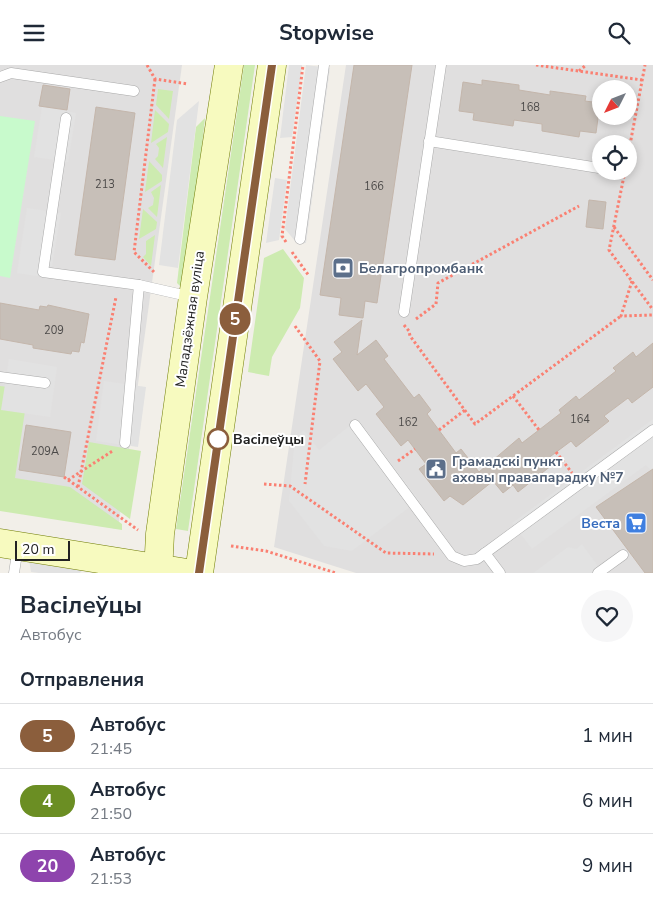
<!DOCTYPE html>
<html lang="ru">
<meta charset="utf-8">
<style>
:root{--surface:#fff;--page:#f6f6f7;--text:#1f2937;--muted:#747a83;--line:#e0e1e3}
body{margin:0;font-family:"Nunito Sans",sans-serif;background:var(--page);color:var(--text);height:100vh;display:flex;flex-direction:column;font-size:19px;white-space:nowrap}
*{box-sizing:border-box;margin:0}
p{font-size:16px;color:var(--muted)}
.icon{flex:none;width:28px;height:28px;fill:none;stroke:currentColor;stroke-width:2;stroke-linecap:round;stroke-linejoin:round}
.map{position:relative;height:508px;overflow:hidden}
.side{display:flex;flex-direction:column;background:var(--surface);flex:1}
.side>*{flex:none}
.badge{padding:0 10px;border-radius:16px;font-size:18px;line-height:32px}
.needle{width:32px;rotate:228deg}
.fabs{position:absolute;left:592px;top:15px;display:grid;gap:10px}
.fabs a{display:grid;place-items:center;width:45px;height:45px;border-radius:50%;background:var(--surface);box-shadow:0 2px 8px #0003;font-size:25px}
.scale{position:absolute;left:15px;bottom:12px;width:55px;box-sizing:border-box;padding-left:5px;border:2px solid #222;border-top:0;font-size:14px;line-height:18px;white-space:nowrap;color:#222;-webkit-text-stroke:4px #fff;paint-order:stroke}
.map>.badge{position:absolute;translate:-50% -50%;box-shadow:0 0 0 2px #fff}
h2{padding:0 20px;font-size:19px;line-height:45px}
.round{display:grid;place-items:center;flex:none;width:52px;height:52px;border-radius:26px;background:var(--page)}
.overview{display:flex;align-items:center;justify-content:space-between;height:85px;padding:0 20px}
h1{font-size:24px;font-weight:700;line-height:38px}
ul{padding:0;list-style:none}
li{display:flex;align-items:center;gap:15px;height:65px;padding:0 20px;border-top:1px solid var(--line)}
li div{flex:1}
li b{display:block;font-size:19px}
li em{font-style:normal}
li .badge{min-width:55px;font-weight:700;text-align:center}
header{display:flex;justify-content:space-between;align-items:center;height:65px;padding:0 20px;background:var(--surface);font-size:22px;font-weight:700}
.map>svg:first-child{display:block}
.residential{fill:#e0dfdf;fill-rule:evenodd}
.grass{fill:#cdebb0}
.park{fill:#c8facc}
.parking{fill:#e2e2e2}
.building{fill:#c7bfb8;stroke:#c4b6ab}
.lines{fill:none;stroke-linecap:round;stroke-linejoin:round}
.lane-casing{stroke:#a9a9a9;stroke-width:11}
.secondary-casing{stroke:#707d05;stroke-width:29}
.path{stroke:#fa8072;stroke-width:3;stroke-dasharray:2.5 2.5;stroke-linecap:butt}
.lane{stroke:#fff;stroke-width:10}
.secondary{stroke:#f7fabf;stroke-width:28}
.line-casing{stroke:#fff;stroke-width:11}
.line{stroke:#8b5e3c;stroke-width:8}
.stop-dot{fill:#fff;stroke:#8b5e3c;stroke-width:2.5}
.labels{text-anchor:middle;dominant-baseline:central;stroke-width:4;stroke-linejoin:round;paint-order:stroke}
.number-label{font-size:11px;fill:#4b4948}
.service-label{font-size:14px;font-weight:bold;fill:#4e5e75;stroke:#fff;text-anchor:start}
.street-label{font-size:14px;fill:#222;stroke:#fff}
.stop-label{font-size:14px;font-weight:bold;fill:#222;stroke:#fff;text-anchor:start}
.shop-label{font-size:14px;font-weight:bold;fill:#366cbe;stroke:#fff;text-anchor:end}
</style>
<header><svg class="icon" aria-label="menu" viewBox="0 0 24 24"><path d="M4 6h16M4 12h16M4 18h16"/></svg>Stopwise<svg class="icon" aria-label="search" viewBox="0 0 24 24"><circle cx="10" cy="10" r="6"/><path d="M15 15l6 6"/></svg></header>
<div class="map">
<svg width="653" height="508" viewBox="0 0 653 508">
<rect width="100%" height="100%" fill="#f2efe9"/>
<!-- residential -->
<g class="residential">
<path d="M0,0h182l-64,464 -118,-19z"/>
<path d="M346,0h307v508h-297l-82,-26zM601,24h28v27h-28zM601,79h28v27h-28z"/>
</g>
<!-- grass -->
<g class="grass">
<path d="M244,0h11l-67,466 -12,-2z"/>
<path d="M158,24l15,2 -4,28 -13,-14z"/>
<path d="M155,45l14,14 -1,8 -17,11z"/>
<path d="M205,53l-18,167 -5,3 -5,-5 19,-156z"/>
<path d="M167,72l-4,31 -8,-9 3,-3 1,-8 -3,-4z"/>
<path d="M149,96l13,14v6l-17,11z"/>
<path d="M161,120l-4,32 -9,-9 5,-3 1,-7 -3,-6z"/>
<path d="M143,144l14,13 -1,7 -17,10z"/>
<path d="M155,170l-4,31 -8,-9 3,-3v-13z"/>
<path d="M283,184l21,29 -4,30 -28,49 -3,19 -21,-4 16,-114z"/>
<path d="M0,321l15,2 10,23 -10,67 55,9 52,37v6l-122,-19z"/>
<path d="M89,377l52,9 -11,68 -48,-35z"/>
</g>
<!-- park -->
<path class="park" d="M0,51l35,5 -25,157 -10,-2z"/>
<!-- parking -->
<g class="parking">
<path d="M289,0h13l-10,72 -12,1z"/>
<path d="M306,0l24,3 -24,175 -10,-1 -11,-13z"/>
<path d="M199,36l-21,167 -19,-3 18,-145z"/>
<path d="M42,42l34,6 -8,49 -34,-5z"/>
<path d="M275,113l12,2 -8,60 -13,3z"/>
<path d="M27,143l34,5 -11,65 -33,-5z"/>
<path d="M9,294l48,8 -7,50 -49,-7z"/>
<path d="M104,316l42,6 -8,60 -42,-6z"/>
<path d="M358,354l61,81 -67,51 -28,-5 -35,-45 6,-64 9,-7 15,20z"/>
<path d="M653,354v54l-7,-8 -114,84 -20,-26z"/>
<path d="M582,479l21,29h-70l35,-26 8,2z"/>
<path d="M28,488l58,10 -6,10h-41l-8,-1z"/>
</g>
<!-- building -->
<g class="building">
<path d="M354,0h58l-35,238 -12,-2 -2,17 -24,-3 2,-17 -21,-3z"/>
<path d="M482,15l37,5v5l31,5v-4l36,5 -1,5 15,2 -4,30 -16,-2 -1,6 -37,-6v-7l-28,-4 -1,6 -40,-6 1,-7 -15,-2 4,-29 19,3z"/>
<path d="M43,20l27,4 -3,21 -28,-4z"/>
<path d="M96,42l39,6 -20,147 -40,-5z"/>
<path d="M589,135l17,2 -3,27 -17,-2z"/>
<path d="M0,238l39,7 1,-4 7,1 1,-2 41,9 -5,29 -3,-1 -2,10 -7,-1 -1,3 -38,-6v-3l-33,-6z"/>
<path d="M362,255l-5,35 19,-15 12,16 -4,3 30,39 5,-4 12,16 -4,4 29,39 5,-4 18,23 40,-34 3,5 39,-30 -2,-3 17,-14 3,4 37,-29 -3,-3 20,-16 3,5 17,-14v44l-21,16 -4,-5 -24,18 5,5 -33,26 -5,-6 -24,18 5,6 -34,27 -5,-7 -10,8 -10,-12 -30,24 -13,-9 -6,5 -25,-32 7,-5 -18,-24 -7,6 -25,-32 8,-7 -18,-23 -8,7 -25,-32 9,-7 -8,-10z"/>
<path d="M26,360l45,7 -7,45 -45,-7z"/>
<path d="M653,404v104h-8l-49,-66z"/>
</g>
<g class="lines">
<!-- lane casing -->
<g class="lane-casing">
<g id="lane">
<path d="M0,12l11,-4 123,18"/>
<path d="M66,53l-23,154 96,13 53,12"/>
<path d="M429,76l170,27"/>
<path d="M300,174l24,-174"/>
<path d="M404,247l37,-247"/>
<path d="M0,312l45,6"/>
<path d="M355,360l97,131 12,5 13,-2 176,-129"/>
<path d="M125,378l14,-158"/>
<path d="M485,488l15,20"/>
<path d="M14,508l4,-26"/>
<path d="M598,508l25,-18"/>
</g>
</g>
<!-- secondary casing -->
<g class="secondary-casing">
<g id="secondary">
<path d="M0,478l187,30"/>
<path d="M158,508l2,-39 33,-237 36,-232"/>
<path d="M199,508l73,-508"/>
</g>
</g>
<!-- path -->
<g class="path">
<path d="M147,0l8,14 33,5"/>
<path d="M536,0l106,15"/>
<path d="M579,6l7,-6"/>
<path d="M629,85l16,-85"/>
<path d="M625,106l-16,79 44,60"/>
<path d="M614,162l39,53"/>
<path d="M286,177l-4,-6 21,-171"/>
<path d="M292,187l17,24"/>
<path d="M154,207l-20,-20 21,-173"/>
<path d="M632,216l-11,35 32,-1"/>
<path d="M416,254l20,-15 2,-21 141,-77"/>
<path d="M404,260l5,6 1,5 65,88 146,-108"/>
<path d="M295,261l25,35 -15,123"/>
<path d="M513,331l26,34"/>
<path d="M439,365l26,-20"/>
<path d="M556,387l16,21"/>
<path d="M398,396l17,-12"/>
<path d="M64,412l74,53"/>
<path d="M68,415l46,-30"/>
<path d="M264,419l26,2 96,67 48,1"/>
<path d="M78,422l38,-190"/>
<path d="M231,481l35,5 70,22"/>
</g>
<!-- lane -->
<use href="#lane" class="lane"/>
<!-- secondary -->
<use href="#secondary" class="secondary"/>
</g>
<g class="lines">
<!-- line casing -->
<g class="line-casing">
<path id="line" d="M199,508l73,-508"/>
</g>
<!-- line -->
<use href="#line" class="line"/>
</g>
<!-- icons -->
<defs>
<g id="bank-square" transform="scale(1.125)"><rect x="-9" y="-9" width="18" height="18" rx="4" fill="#5c6f8a" stroke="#fff"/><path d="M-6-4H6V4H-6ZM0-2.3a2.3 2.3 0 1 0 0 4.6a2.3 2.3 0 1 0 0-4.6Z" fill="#fff"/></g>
<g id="civic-square" transform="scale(1.125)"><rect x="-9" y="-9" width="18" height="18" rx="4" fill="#5c6f8a" stroke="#fff"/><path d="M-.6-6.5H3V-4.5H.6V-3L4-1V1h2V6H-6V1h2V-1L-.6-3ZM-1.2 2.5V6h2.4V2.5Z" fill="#fff"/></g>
<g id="supermarket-square" transform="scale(1.125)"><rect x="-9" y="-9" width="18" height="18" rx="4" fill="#3f7fe0" stroke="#fff"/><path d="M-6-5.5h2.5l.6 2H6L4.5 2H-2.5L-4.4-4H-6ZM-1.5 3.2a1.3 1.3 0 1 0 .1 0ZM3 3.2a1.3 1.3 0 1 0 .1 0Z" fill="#fff"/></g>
</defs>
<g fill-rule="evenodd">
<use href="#bank-square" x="343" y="203"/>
<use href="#civic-square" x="436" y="404"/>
<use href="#supermarket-square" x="636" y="458"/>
</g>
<!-- markers -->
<circle class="stop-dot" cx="218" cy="374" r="10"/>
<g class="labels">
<!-- number labels -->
<g class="number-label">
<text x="530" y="42">168</text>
<text x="105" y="119">213</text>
<text x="374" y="121">166</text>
<text x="54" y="265">209</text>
<text x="580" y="354">164</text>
<text x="408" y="357">162</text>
<text x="45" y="386">209А</text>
</g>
<!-- service labels -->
<g class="service-label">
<text x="359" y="203">Белагропромбанк</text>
<text x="452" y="396">Грамадскі пункт<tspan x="452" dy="16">аховы правапарадку №7</tspan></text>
</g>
<!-- street labels -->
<g class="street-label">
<text transform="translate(190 254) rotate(-82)">Маладзёжная вуліца</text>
</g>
<!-- stop labels -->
<g class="stop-label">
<text x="233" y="374">Васілеўцы</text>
</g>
<!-- shop labels -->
<g class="shop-label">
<text x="620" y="458">Веста</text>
</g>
</g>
</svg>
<div class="fabs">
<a><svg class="needle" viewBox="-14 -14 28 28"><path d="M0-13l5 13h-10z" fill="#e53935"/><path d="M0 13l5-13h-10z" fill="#747a83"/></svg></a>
<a><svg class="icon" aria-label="locate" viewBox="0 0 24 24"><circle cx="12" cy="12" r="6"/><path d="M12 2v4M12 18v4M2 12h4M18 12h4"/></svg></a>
</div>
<div class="scale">20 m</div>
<b class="badge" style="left:235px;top:254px;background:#8b5e3c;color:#fff">5</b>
</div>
<section class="side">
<div class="overview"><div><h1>Васілеўцы</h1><p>Автобус</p></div><a class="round"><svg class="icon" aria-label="heart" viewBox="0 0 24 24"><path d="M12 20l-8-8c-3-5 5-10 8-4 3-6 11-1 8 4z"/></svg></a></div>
<h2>Отправления</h2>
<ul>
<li><span class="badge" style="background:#8b5e3c;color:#fff">5</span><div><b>Автобус</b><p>21:45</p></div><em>1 мин</em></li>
<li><span class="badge" style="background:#6b8e23;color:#fff">4</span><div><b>Автобус</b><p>21:50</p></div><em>6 мин</em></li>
<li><span class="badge" style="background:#8e44ad;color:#fff">20</span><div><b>Автобус</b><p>21:53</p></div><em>9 мин</em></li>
</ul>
</section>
